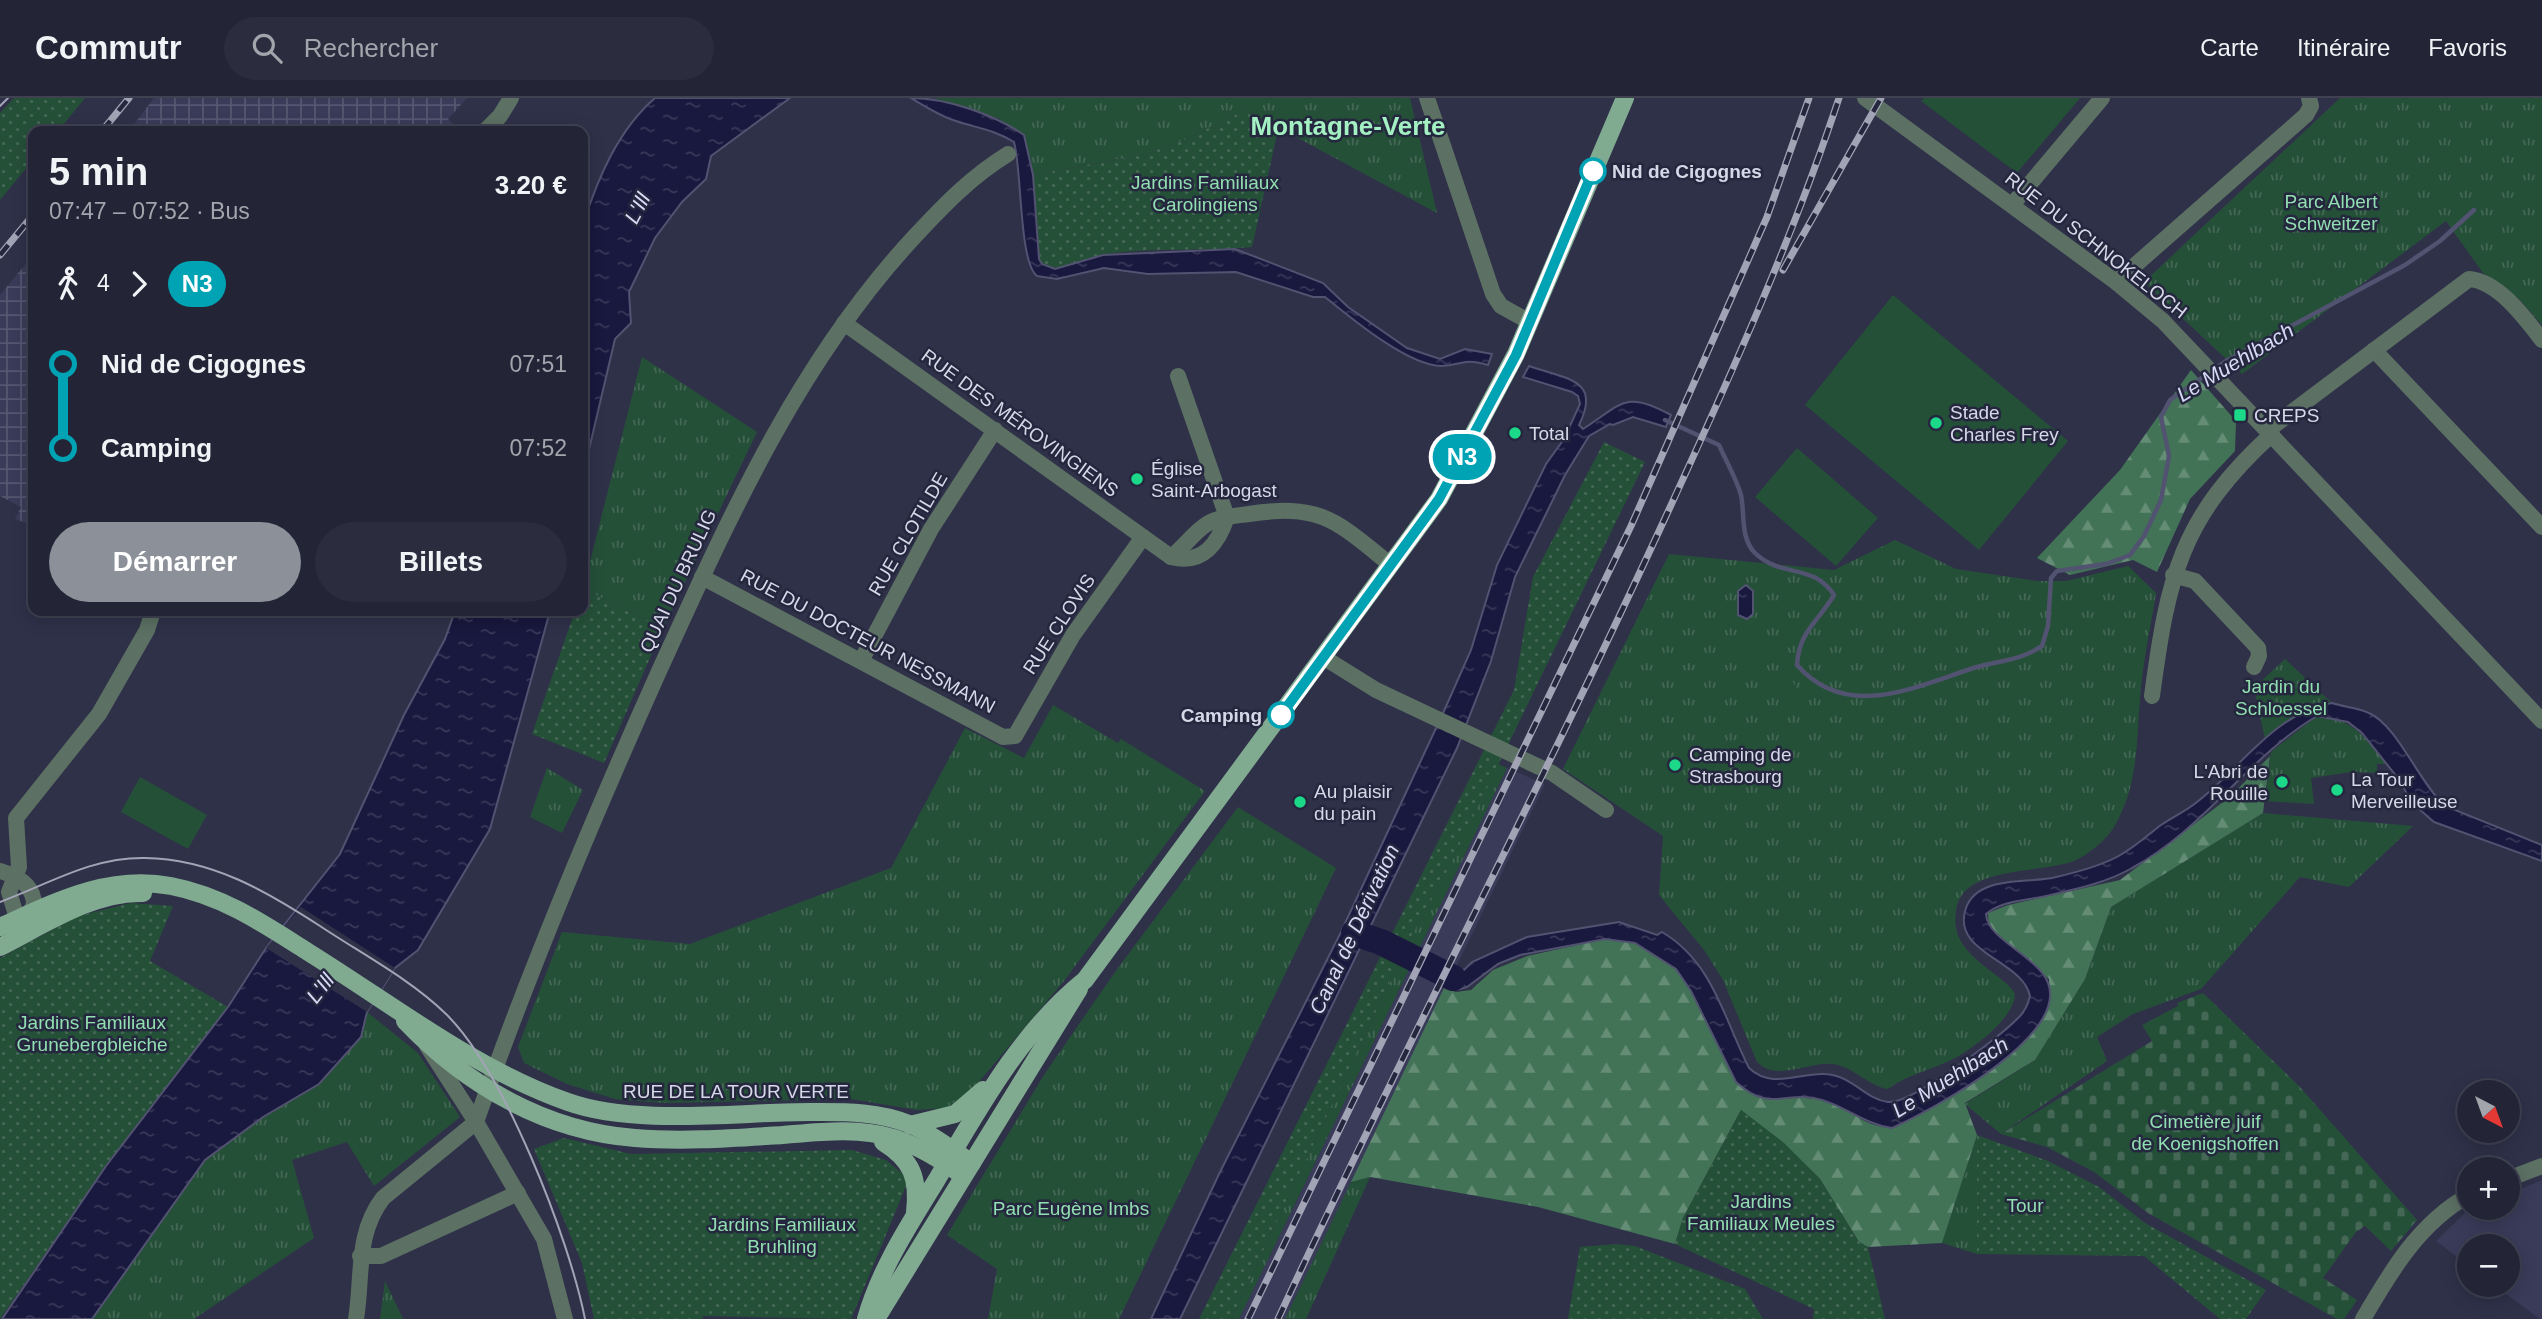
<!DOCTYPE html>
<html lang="fr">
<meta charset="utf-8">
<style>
:root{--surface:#232537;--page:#2b2d3f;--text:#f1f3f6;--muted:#a3a5ad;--line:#404252;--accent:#8c9099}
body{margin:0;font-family:Helvetica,sans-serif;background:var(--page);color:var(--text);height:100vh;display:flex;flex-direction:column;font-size:26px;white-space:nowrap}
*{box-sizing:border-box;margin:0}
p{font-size:23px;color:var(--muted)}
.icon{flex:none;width:38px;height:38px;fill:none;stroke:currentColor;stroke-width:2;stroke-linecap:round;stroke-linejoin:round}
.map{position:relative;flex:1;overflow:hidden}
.details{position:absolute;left:28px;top:28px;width:560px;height:490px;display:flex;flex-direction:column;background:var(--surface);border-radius:14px;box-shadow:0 4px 18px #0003,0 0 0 2px var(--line)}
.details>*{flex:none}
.badge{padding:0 14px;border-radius:23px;font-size:24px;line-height:46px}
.needle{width:46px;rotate:139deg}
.fabs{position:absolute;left:2457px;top:982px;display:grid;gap:14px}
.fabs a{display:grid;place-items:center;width:63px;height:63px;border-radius:50%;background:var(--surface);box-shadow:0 4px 18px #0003,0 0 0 2px var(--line);font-size:35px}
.map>.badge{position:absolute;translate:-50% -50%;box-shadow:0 0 0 4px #fff}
.legs{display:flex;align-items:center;gap:10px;height:77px;padding:0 21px;font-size:23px}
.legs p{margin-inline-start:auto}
.overview{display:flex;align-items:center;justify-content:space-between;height:119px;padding:0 21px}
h1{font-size:38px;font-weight:700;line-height:52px}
.cta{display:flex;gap:14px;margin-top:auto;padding:14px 21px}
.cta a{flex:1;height:80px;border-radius:42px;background:var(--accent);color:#fff;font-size:28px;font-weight:700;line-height:80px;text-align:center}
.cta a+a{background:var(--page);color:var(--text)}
ul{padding:0 21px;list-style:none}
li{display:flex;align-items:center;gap:24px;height:84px;font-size:26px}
li i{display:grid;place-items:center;width:10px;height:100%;margin:0 9px;background:currentColor}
li i::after{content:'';width:18px;height:18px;margin:-9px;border:5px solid;border-radius:50%;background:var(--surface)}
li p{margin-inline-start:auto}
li:first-child i{background:linear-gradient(#0000 50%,currentColor 0)}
li:last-child i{background:linear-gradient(currentColor 50%,#0000 0)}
header{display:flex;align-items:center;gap:42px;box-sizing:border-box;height:98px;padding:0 35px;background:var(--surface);border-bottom:2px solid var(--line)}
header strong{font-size:33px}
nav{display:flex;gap:38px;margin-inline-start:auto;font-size:24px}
.search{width:490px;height:63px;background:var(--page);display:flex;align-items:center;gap:18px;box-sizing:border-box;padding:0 24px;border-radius:38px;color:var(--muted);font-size:26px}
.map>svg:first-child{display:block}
.built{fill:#393b59}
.industrial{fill:url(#industrial-grid)}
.grass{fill:url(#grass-tufts)}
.forest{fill:url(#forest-firs)}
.cemetery{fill:url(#cemetery-stones)}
.garden{fill:url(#garden-dots)}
.pitch{fill:#255038}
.water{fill:url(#water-ripples);stroke:#525271;stroke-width:2}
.pier{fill:#2f3149}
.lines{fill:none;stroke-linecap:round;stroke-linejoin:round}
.stream{stroke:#525271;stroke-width:4.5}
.river{stroke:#19183e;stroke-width:26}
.minor{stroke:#5c7063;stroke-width:16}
.major{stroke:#81ab91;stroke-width:18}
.tram{stroke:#a2a4b6;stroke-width:2}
.rail-casing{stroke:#a2a4b6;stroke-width:7}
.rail{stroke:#25273f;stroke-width:4.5;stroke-dasharray:13;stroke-linecap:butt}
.line-1-casing{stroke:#fff;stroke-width:16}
.line-1{stroke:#00a3b4;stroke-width:10}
.stop-1-dot{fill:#fff;stroke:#00a3b4;stroke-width:3.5}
.poi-dot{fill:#1bd988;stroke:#25273f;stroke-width:2.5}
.labels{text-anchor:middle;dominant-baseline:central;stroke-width:5;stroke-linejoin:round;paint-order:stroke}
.stop-label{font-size:19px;font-weight:bold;fill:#d6d8e7;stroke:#25273f;text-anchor:start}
.park-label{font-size:19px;fill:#92dfb1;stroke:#25273f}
.street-label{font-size:19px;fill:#d6d8e7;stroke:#25273f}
.poi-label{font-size:19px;fill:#d6d8e7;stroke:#25273f;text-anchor:start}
.water-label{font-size:21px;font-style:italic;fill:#d7daf7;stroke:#25273f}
.district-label{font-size:26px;font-weight:bold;fill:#a3f1c2;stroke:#25273f}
</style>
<header>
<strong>Commutr</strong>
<div class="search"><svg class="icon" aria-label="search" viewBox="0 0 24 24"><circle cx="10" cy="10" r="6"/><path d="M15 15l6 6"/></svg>Rechercher</div>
<nav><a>Carte</a><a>Itinéraire</a><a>Favoris</a></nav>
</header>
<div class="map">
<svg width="2542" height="1221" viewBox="0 0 2542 1221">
<defs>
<pattern id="industrial-grid" width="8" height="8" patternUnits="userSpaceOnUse" patternTransform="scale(1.75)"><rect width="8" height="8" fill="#393b59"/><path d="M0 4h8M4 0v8" fill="none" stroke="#555771"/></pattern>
<pattern id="grass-tufts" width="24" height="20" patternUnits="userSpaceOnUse" patternTransform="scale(1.75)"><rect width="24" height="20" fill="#255038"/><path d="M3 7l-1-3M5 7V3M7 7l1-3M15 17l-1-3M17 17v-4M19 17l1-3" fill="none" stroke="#446855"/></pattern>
<pattern id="forest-firs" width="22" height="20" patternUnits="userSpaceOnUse" patternTransform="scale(1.75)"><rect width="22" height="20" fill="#427356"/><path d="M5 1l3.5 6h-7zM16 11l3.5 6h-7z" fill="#658d76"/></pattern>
<pattern id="cemetery-stones" width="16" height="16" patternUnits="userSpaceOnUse" patternTransform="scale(1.75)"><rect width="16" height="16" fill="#255038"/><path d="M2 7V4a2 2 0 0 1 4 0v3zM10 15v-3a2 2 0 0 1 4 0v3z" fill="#446855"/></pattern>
<pattern id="garden-dots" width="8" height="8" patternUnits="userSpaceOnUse" patternTransform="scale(1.75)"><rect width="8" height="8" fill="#255038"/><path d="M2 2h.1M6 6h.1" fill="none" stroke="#446855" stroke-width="1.8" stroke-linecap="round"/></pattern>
<pattern id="water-ripples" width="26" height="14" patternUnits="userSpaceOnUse" patternTransform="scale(1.75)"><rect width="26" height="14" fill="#19183e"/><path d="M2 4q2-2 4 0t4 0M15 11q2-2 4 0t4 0" fill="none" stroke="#3a395a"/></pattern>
</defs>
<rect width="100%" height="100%" fill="#2f3149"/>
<!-- built -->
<g class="built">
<path d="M1507,670l38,16 -260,535h-46z"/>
<path d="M2542,1082v139h-2l-46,-34 14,-1v-38h-39v20l-33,-25 29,-28 11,-5h32v-14z"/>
</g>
<!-- industrial -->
<g class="industrial">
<path d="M154,0h313l-19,21 5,5 -6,7h-318z"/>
<path d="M33,157v271l-18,-7 6,-12 -21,-11v-201z"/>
</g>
<!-- grass -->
<g class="grass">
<path d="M934,0h476l27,115 -191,-103 -60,29 -40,15 -113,21 -3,-18 -30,-38z"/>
<path d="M2340,0h202v227l-24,-27 -35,-25 -37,-52 -204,153 -98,-92z"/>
<path d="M642,259l115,75 -94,196 -80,-39z"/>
<path d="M1895,442l61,29 81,12h29l62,-15 28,27c-5,32 -12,63 -15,95 -5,49 -1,95 -27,139 -8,13 -26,28 -40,34 -34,13 -113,4 -118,50 -2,13 0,24 8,35 11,16 33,28 47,42l4,6c-1,24 -38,51 -58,63 -22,12 -49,17 -69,32 -20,-3 -35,-23 -56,-25 -24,-2 -55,18 -75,-2l-34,-82 -19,-30 -45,-55 4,-59 -100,-67 106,-215 165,16z"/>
<path d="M2285,561l47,44 -26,6 -41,30 -11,-51z"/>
<path d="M1053,607l65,38 3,-4 84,52 -141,190 -92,109 -25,18 -30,2 -66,-11 -187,4 -49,-4 -48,-15 -43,-21 -6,-16 44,-115 128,12 201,-76 74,-140 59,30z"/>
<path d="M2317,618c38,4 47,20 70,48h-10v9l-25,-1 -41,6 3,26 -49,-3 6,-49z"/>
<path d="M1498,666l9,4 -268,551h-8l180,-382 33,-60z"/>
<path d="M547,670l36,22 -21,43 -32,-16z"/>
<path d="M1238,709l98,61 -217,451h-131l9,-50 -50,-34 97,-160 71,-103z"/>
<path d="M2263,715l150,13 -64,61 -49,-10 -99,112 -68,25 -36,23 10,24 -106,73 -36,-30 70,-44 50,-81 26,-72z"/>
<path d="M367,914l51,41 42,64 -86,69 -27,-44 -55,18 22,78 -120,81h-102l113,-159 58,-43 56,-33 42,-47z"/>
<path d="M1977,1037v119l-35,-11z"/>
<path d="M1370,1079l-64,142h-21l66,-137z"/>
<path d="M385,1183l18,38h-23z"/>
</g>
<!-- forest -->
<g class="forest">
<path d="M2191,272l45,51 -1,30 -45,48 -33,73 -24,-12 -63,15 -33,-17 83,-88z"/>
<path d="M2270,658l-7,57 -152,94 -26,72 -50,81 -70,43 12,32 -35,108 -74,4 -9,-5 -39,-63 -38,-37 -41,-32 -58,108 -8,26 -137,-37 -168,-30 -19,5 93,-194 12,4 15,-2 22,-20 34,-14 78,-17 30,4 41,26 15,22 45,91c29,27 46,12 81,17 30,3 54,39 85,25 46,-28 127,-67 146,-118 3,-8 1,-19 1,-27l-60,-52 -1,-14 20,-8 112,-25 111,-84z"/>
</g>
<!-- cemetery -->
<path class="cemetery" d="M2203,895l96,93 118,134 -26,31 -26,-25 -9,6 -33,46 34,22 -13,19h-7l-189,-106 -54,-41 -47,-25 -46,-13 151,-93 -10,-16 36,-19 -1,-3z"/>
<!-- garden -->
<g class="garden">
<path d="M14,0h71l-27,33h-25v29l-33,40v-87z"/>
<path d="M1246,12l32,20 -26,117c-49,5 -99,0 -147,7 -19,3 -52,25 -66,5l-6,-84 113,-21 40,-15z"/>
<path d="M1604,344l41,20 -201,415 -33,60 -180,382h-32l315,-629 19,-113z"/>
<path d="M583,491l80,39 -59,135 -72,-29 43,-123h8z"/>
<path d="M131,805l42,3 -23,55 78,46 -122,159 -106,153v-361l78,-42z"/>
<path d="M1741,1012l42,32 37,37 39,63 9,5 17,72h-72l1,-10 -139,-65 8,-26z"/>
<path d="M1977,1037l71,26 51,26 46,36 121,67 -20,29h-26l-76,-63 -167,-2z"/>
<path d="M564,1040l67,16 221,-4 34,10 23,19 -58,140 -148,-3 -1,3h-108l-12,-56 -48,-114z"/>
<path d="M1615,1146l20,2 110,43 18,30h-195l12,-72z"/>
</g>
<!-- pitch -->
<g class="pitch">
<path d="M1924,0h156l-63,75 -96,-72z"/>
<path d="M1893,197l175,146 -89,109 -174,-145z"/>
<path d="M1797,350l81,70 -42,48 -81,-69z"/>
<path d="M1759,531l10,35 -24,7 -10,-35z"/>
<path d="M1791,579l9,21 -16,6 -8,-21z"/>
<path d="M140,679l67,38 -19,34 -67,-37z"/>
</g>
<!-- water -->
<g class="water">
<path d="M655,0h135l-79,58 -5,23 -24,23 -27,36 -26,54 2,31 -16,16 -32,136v-251c15,-46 35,-94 72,-126z"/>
<path d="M911,0c36,0 84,17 113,37l9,40 6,84 3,5 13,5 48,-14 132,-6 88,34 25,24 59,41 33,11 25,-10 27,5 -4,11c-27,-8 -26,1 -47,1 -34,-1 -90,-48 -116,-69h-12l-77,-25 -88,2 -44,-6 -47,11 -20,-3c-18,-13 -15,-106 -23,-134 -19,-12 -37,-14 -58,-21 -16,-5 -30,-14 -45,-23z"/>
<path d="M1529,268c37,13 73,13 50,59l4,4c38,-24 41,-40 88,-14l-5,12 -33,-10 -20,8 -3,-1 -21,12 -24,39 -50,102 -24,84 -34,87 -277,571h-29l69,-147 121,-240 103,-221 27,-61 26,-85 49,-101 18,-25 16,-35 -2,-8 -6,-4 -49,-15z"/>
<path d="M1746,487l7,6v23l-6,5 -9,-4v-24z"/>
<path d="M455,513h95l-60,218 -72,121 -23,18 -28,44 -6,25 -42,47 -56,33 -58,43 -113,159h-90l104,-153 122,-159 38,-59 74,-94 64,-139 41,-76z"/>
<path d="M2332,605c12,4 27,5 37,10 28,12 51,71 76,93l97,39v16l-108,-39 -23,-20 -10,-20 -39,-49 -14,-11 -31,-6c-69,41 -113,113 -185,152 -28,16 -60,22 -91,29 -20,4 -39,4 -55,17 1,23 41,38 57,60 41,55 -111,136 -151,154 -25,-3 -46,-21 -70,-28 -36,-11 -51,14 -86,-18l-45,-91 -15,-22 -41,-26 -30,-4 -85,16 -22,9 -31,23 -7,2 -12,-5 8,-15 8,1 8,-8 55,-25 92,-15 38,13 5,-3c51,30 62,87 87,136 23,22 51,4 76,6 27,1 41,26 63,28 22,3 112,-65 129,-83 7,-6 11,-14 13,-23 -7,-36 -80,-43 -64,-88 11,-32 60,-25 86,-30 22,-5 51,-12 70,-24 14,-8 26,-19 39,-29 12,-8 25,-14 36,-23 43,-33 77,-89 135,-99z"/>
</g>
<!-- pier -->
<path class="pier" d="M301,809l94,61 -28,44 -101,-64z"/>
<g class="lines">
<!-- stream -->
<path class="stream" d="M1665,322l54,25c7,16 17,33 22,50 4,19 -1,43 14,58 27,26 57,9 79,42 -16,27 -35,36 -37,70 51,58 121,20 180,2 25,-7 42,-6 65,-21l6,-20 3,-48 6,-7 49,-7 24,-9 14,-19 17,-36 8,-44 -8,-39 9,-17 56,-39 179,-96 35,-24 34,-31"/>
<!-- river -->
<path class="river" d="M1354,835l27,9 72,36"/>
<!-- minor -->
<g class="minor">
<path d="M1427,0l66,196 8,12 27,15"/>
<path d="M1865,0l251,184 47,39 379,400"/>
<path d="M485,33l15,-15 11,-18"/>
<path d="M2012,107l90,-107"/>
<path d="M2116,184l190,-167 5,-9 -2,-8"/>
<path d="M844,225l327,234c32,8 47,-13 56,-40"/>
<path d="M2374,252l168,177"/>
<path d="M1178,278l49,141"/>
<path d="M2268,332l201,-151c29,2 56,39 73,61"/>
<path d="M1171,459c13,-10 23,-25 36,-33 12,-8 29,-8 42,-10 73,-11 87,7 142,51"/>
<path d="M2173,477l22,6 63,67 1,8 -5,11"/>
<path d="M702,479l301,160 12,-1 58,-101 70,-98"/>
<path d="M1323,559l53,33 176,83 54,37"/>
<path d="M861,563l70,-132 64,-99"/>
<path d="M2152,598c16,-119 28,-178 120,-262"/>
<path d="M0,773c17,5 34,14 34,34l-5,9"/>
<path d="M20,830l-11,-36 10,-25 -3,-49 83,-104 48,-84 6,-19"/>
<path d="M2508,1081l34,-13"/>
<path d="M360,1158h21l137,-63"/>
<path d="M356,1221c7,-41 -1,-85 27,-121l93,-76 -49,-76"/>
<path d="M565,1221l-21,-80 -68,-117c54,-154 117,-304 184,-453 70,-153 139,-309 256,-434 29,-31 56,-59 92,-81"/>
<path d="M2363,1221c28,-48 56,-96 106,-124"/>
</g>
<!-- major -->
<g class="major">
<path d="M0,829c55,-25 108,-53 171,-41 52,10 93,38 137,66 84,52 166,117 260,150 67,24 170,10 242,10 33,0 67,-1 99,12 22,9 43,26 63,39"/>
<path d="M0,849c42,-21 94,-56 143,-54"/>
<path d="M405,923c61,64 140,110 230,117 49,4 100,0 148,-3 36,-3 75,-8 111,3 24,8 49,23 69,38"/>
<path d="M910,1027l45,-11 28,-24"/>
<path d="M883,1044c29,18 36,36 32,70"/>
<path d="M866,1221c14,-50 43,-94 70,-138 42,-71 84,-149 149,-201l354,-481 77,-145 109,-256"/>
<path d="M876,1221l203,-330"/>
</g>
<!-- tram -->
<g class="tram">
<path d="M0,8l8,-8"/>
<path d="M0,804c49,-18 91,-45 145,-44 67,1 121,33 175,68 42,28 90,53 126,88 58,57 123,224 139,305"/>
</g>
<!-- rail casing -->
<g class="rail-casing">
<g id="rail">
<path d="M102,33l27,-33"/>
<path d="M0,157l33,-40"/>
<path d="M1783,172l98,-172"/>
<path d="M1248,1221l383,-793 136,-309 42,-119"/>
<path d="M1278,1221c125,-270 264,-533 388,-803 63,-137 126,-275 173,-418"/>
</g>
</g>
<!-- rail -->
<use href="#rail" class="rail"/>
</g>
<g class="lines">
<!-- line-1 casing -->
<g class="line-1-casing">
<path id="line-1" d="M1281,617l158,-216 77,-144 77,-184"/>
</g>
<!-- line-1 -->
<use href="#line-1" class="line-1"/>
</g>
<!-- markers -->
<g class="stop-1-dot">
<circle cx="1593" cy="73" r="12"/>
<circle cx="1281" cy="617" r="12"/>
</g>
<g class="poi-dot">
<rect x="2233" y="310" width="14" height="14" rx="3.5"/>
<circle cx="1936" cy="325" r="7"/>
<circle cx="1515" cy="335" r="7"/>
<circle cx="1137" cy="381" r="7"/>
<circle cx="1675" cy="667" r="7"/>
<circle cx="2282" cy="684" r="7"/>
<circle cx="2337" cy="692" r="7"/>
<circle cx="1300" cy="704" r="7"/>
</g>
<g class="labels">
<!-- stop labels -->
<g class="stop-label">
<text x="1612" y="73">Nid de Cigognes</text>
<text x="1262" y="617" text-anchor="end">Camping</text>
</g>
<!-- park labels -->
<g class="park-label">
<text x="1205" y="84">Jardins Familiaux<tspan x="1205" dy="22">Carolingiens</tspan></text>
<text x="2331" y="103">Parc Albert<tspan x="2331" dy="22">Schweitzer</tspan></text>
<text x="2281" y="588">Jardin du<tspan x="2281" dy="22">Schloessel</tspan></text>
<text x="92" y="924">Jardins Familiaux<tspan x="92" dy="22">Grunebergbleiche</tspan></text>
<text x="2205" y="1023">Cimetière juif<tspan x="2205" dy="22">de Koenigshoffen</tspan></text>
<text x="1761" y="1103">Jardins<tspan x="1761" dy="22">Familiaux Meules</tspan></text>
<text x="2025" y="1107">Tour</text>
<text x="1071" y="1110">Parc Eugène Imbs</text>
<text x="782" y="1126">Jardins Familiaux<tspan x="782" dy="22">Bruhling</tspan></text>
</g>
<!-- street labels -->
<g class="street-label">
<text transform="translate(2096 147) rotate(38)">RUE DU SCHNOKELOCH</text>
<text transform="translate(1020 325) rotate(36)">RUE DES MÉROVINGIENS</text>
<text transform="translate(908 436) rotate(-60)">RUE CLOTILDE</text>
<text transform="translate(678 483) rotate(-65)">QUAI DU BRULIG</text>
<text transform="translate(1059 526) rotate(-57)">RUE CLOVIS</text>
<text transform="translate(868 543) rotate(28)">RUE DU DOCTEUR NESSMANN</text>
<text x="736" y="993">RUE DE LA TOUR VERTE</text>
</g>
<!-- poi labels -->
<g class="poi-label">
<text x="1950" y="314">Stade<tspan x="1950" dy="22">Charles Frey</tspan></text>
<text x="2254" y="317">CREPS</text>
<text x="1529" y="335">Total</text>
<text x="1151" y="370">Église<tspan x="1151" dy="22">Saint-Arbogast</tspan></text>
<text x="1689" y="656">Camping de<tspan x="1689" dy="22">Strasbourg</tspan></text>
<text x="2268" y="673" text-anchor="end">L'Abri de<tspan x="2268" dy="22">Rouille</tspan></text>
<text x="2351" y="681">La Tour<tspan x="2351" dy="22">Merveilleuse</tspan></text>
<text x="1314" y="693">Au plaisir<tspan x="1314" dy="22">du pain</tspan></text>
</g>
<!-- water labels -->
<g class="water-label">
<text transform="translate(637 110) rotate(-62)">L'Ill</text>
<text transform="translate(2235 264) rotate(-31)">Le Muehlbach</text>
<text transform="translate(1354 831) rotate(-65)">Canal de Dérivation</text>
<text transform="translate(320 890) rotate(-52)">L'Ill</text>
<text transform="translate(1950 979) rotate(-32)">Le Muehlbach</text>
</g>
<!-- district labels -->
<g class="district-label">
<text x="1348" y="28">Montagne-Verte</text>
</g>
</g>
</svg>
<div class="fabs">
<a><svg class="needle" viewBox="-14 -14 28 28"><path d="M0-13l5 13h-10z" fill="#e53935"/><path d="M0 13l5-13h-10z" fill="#a3a5ad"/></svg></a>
<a>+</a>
<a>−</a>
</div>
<b class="badge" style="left:1462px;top:359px;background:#00a3b4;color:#fff">N3</b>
<section class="details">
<div class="overview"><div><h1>5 min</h1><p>07:47 – 07:52 · Bus</p></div><b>3.20 €</b></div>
<div class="legs"><svg class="icon" aria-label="walk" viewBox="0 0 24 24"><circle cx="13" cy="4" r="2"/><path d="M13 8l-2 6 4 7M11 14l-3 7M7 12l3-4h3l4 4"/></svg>4<svg class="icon" aria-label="forward" viewBox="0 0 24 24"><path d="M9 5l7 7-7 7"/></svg><b class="badge" style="background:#00a3b4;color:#fff">N3</b></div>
<ul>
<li><i style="color:#00a3b4"></i><b>Nid de Cigognes</b><p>07:51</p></li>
<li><i style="color:#00a3b4"></i><b>Camping</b><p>07:52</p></li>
</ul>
<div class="cta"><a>Démarrer</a><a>Billets</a></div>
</section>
</div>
